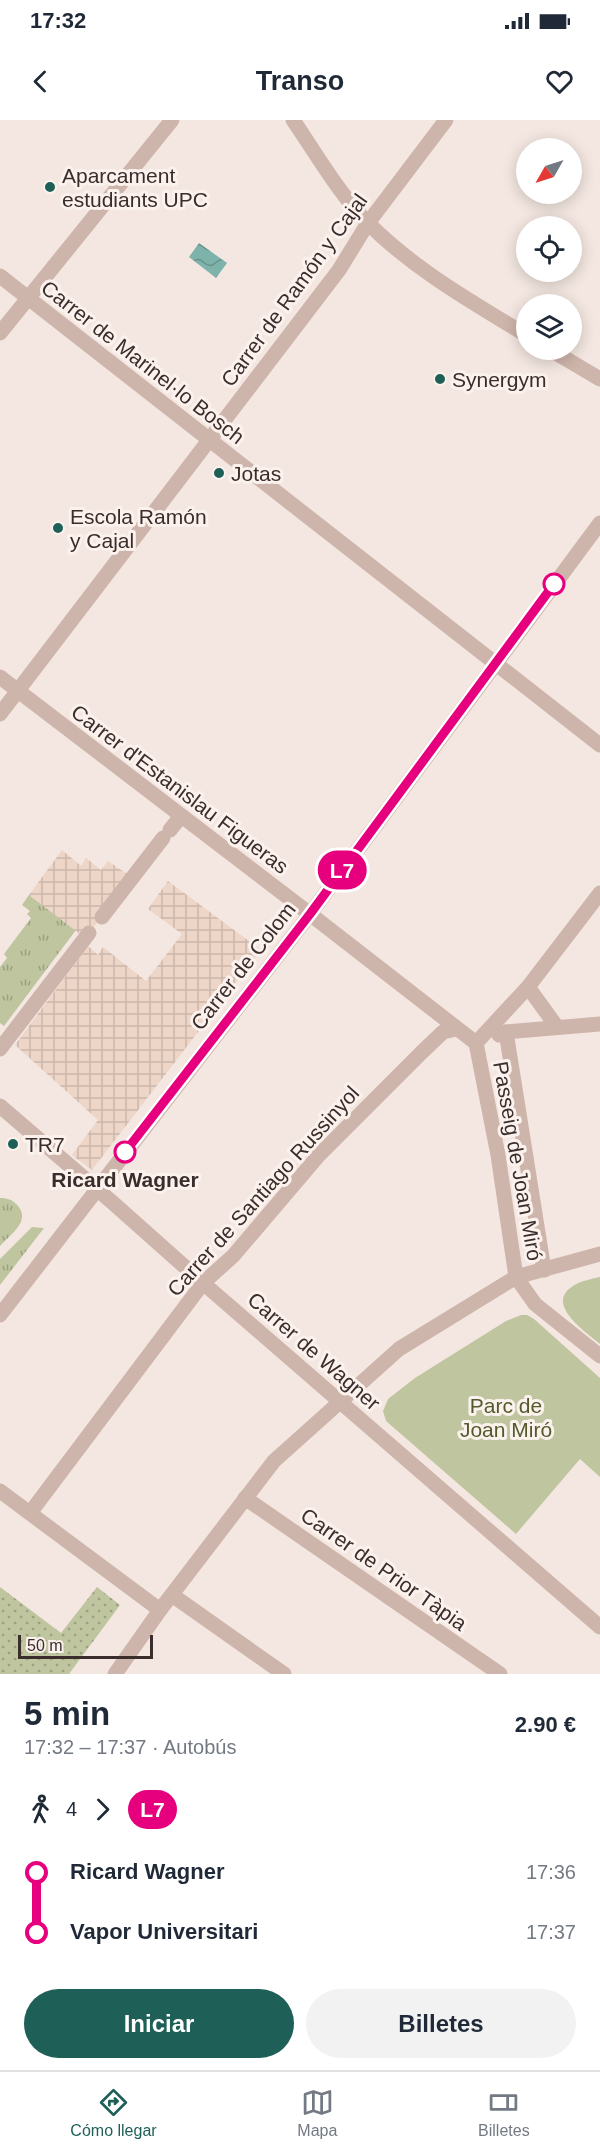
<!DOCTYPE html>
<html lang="es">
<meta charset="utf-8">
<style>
:root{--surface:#fff;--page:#f2f2f3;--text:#1f2937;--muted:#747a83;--line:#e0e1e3;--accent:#1e5f57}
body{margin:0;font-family:Arial,sans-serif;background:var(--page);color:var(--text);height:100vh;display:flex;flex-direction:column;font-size:22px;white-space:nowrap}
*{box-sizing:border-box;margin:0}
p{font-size:20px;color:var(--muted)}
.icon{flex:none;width:33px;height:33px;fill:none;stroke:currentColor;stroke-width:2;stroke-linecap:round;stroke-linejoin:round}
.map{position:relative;height:1554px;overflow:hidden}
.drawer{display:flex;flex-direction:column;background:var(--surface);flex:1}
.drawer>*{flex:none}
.badge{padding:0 12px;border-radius:20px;font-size:21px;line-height:39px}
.needle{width:39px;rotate:231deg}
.tools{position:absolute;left:516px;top:18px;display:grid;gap:12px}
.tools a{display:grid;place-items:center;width:66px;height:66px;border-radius:50%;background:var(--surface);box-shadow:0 3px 15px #0003;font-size:30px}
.scale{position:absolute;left:18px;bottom:15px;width:135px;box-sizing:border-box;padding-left:6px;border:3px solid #3b2d2b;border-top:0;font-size:16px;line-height:21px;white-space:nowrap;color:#3b2d2b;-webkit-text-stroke:4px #fbf2ee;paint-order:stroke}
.map>.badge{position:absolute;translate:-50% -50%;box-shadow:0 0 0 3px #fff}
.legs{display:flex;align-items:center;gap:9px;height:66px;padding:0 24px;font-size:20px}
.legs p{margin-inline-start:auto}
.head{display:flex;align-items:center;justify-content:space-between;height:102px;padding:0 24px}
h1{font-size:33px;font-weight:600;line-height:45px}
.button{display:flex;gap:12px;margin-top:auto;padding:12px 24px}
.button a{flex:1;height:69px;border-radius:36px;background:var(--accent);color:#fff;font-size:24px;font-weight:600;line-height:69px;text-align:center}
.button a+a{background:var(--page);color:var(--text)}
ul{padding:0 24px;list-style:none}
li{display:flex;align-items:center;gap:21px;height:60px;font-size:22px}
li i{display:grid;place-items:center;width:9px;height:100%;margin:0 8px;background:currentColor}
li i::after{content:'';width:15px;height:15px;margin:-8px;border:4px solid;border-radius:50%;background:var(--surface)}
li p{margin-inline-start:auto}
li:first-child i{background:linear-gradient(#0000 50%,currentColor 0)}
li:last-child i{background:linear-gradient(currentColor 50%,#0000 0)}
.status{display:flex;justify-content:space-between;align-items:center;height:42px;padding:0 30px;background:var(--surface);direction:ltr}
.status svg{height:16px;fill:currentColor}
header{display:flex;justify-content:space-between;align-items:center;height:78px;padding:0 24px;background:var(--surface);font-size:27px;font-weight:600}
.dock{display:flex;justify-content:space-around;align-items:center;height:84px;border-top:2px solid var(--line);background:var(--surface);font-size:16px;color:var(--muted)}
.dock a{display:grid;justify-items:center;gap:3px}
.dock .active{color:var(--accent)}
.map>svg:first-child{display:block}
.grass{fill:url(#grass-tufts)}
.park{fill:url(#park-dots)}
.garden{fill:#bfc59f}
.plaza{fill:url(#plaza-grid)}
.water{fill:url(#water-waves)}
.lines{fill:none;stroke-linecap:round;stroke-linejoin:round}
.minor{stroke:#ceb5ab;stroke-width:15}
.line-1-casing{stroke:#fff;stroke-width:14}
.line-1{stroke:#e6007e;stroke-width:9}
.poi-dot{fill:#1e5f57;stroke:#fbf2ee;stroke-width:2}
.stop-1-dot{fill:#fff;stroke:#e6007e;stroke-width:3}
.labels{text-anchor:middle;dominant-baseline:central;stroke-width:6;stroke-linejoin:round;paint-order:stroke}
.poi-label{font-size:21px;fill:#3b2d2b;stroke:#fbf2ee;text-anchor:start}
.street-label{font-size:21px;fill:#3b2d2b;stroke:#fbf2ee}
.stop-label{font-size:21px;font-weight:bold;fill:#3b2d2b;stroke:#fbf2ee}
.park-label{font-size:21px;fill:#535b2d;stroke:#fbf2ee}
</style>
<div class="status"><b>17:32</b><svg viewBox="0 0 49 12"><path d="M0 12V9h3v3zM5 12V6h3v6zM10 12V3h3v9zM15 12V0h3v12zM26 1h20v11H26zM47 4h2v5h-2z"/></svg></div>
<header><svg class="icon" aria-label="back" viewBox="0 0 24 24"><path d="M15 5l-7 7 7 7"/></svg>Transo<svg class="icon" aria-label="heart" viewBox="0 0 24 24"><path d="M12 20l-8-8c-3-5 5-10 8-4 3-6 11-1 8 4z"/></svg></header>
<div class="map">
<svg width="600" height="1554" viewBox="0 0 600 1554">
<defs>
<pattern id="grass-tufts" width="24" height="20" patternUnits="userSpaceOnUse" patternTransform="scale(1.5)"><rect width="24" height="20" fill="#bfc59f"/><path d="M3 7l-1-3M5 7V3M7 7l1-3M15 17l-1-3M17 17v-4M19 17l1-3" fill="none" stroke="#9ca082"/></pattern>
<pattern id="park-dots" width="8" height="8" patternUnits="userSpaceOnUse" patternTransform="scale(1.5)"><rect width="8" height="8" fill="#bfc59f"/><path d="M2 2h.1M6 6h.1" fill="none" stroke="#9ca082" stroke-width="1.8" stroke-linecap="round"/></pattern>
<pattern id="plaza-grid" width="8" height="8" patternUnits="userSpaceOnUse" patternTransform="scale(1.5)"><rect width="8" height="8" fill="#edd5c7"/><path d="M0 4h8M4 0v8" fill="none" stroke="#ccb7ab"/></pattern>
<pattern id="water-waves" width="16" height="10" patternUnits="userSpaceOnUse" patternTransform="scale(1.5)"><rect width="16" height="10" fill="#7eb3ab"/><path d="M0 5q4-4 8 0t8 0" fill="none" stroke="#68928b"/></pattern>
</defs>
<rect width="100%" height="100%" fill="#f4e7e1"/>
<!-- grass -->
<g class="grass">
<path d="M29,775l47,35 -72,96 -4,-3v-56l7,-9 -3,-4 27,-36 -4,-4 3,-3 -8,-6z"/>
<path d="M0,1078c8,0 13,2 18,8 13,15 -8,29 -18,40z"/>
<path d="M32,1107l12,1 -44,57v-26z"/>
</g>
<!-- park -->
<path class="park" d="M0,1467l61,46 36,-46 23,18 -51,69h-69z"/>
<!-- garden -->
<g class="garden">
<path d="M600,1157v67c-14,-12 -56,-40 -27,-58 7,-5 18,-7 27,-9z"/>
<path d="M521,1195h6l7,4 66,59v99l-20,-18 -64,75 -130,-113 -3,-10 5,-12 27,-21 91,-57z"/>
</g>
<!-- plaza -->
<g class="plaza">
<path d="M62,730l19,16 5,-8 15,12 7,-9 25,17 -48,60 -56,-43z"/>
<path d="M168,761l93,69 -169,220 -20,-15 26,-35 -83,-75 73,-99 10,9 5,-8 43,34 36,-47 -34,-25z"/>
</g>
<!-- water -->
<path class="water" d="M199,123l28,20 -11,15 -27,-21z"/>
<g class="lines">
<!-- minor -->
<g class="minor">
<path d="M293,0c22,32 48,77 76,104 46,46 103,78 157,111"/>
<path d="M0,156l600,469"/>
<path d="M0,213l172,-213"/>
<path d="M551,230l49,29"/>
<path d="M0,557l310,237 166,129"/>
<path d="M0,594l339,-444 29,-47 78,-103"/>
<path d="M170,710l11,-14"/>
<path d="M102,797l61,-79"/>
<path d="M528,867l29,40"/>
<path d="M506,912l38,238"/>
<path d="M499,915l7,-3 94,-8"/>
<path d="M476,923l22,112 18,122 19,27 65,52"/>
<path d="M476,923l52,-56 72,-94"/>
<path d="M0,929l89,-116"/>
<path d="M0,986l112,96 91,81 397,344"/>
<path d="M0,1195l310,-401 290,-391"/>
<path d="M0,1371l160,119"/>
<path d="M245,1378l255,176"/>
<path d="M30,1393l173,-230 30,-27 86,-101 102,-102 22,-21 13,-3"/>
<path d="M172,1475l112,79"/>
<path d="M115,1554l45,-64 114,-149 125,-112 117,-72 84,-23"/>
</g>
</g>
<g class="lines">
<!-- line-1 casing -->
<g class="line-1-casing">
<path id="line-1" d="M125,1032l185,-238 244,-330"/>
</g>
<!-- line-1 -->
<use href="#line-1" class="line-1"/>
</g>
<!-- markers -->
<g class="poi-dot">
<circle cx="50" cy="67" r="6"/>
<circle cx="440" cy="259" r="6"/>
<circle cx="219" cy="353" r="6"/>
<circle cx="58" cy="408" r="6"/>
<circle cx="13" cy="1024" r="6"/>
</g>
<g class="stop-1-dot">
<circle cx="554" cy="464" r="10"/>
<circle cx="125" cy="1032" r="10"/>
</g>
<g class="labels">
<!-- poi labels -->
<g class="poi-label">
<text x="62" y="55">Aparcament<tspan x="62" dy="24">estudiants UPC</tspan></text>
<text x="452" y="259">Synergym</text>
<text x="231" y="353">Jotas</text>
<text x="70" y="396">Escola Ramón<tspan x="70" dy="24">y Cajal</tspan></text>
<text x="25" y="1024">TR7</text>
</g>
<!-- street labels -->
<g class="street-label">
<text transform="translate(294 170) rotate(-54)">Carrer de Ramón y Cajal</text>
<text transform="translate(143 242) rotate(38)">Carrer de Marinel·lo Bosch</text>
<text transform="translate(180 669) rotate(37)">Carrer d'Estanislau Figueras</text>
<text transform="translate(243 846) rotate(-52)">Carrer de Colom</text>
<text transform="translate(518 1041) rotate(80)">Passeig de Joan Miró</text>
<text transform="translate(263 1071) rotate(-48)">Carrer de Santiago Russinyol</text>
<text transform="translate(314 1231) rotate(41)">Carrer de Wagner</text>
<text transform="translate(384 1449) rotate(35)">Carrer de Prior Tàpia</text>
</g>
<!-- stop labels -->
<g class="stop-label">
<text x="125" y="1059">Ricard Wagner</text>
</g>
<!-- park labels -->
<g class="park-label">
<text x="506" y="1285">Parc de<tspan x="506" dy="24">Joan Miró</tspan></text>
</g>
</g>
</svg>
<div class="tools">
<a><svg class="needle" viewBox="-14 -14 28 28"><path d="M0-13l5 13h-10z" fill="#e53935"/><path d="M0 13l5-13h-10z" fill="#747a83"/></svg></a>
<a><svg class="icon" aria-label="locate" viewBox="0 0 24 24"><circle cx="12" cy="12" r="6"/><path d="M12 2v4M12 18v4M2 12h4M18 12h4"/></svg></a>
<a><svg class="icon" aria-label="layers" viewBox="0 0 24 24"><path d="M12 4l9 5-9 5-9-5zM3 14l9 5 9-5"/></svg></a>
</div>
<div class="scale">50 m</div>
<b class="badge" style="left:342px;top:750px;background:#e6007e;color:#fff">L7</b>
</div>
<section class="drawer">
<div class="head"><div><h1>5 min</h1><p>17:32 – 17:37 · Autobús</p></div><b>2.90 €</b></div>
<div class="legs"><svg class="icon" aria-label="walk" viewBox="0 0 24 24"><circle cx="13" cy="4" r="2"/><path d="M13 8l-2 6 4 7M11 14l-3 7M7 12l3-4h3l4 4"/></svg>4<svg class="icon" aria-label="forward" viewBox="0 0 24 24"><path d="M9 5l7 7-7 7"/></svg><b class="badge" style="background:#e6007e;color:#fff">L7</b></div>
<ul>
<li><i style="color:#e6007e"></i><b>Ricard Wagner</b><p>17:36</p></li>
<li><i style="color:#e6007e"></i><b>Vapor Universitari</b><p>17:37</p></li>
</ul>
<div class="button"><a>Iniciar</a><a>Billetes</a></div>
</section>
<nav class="dock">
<a class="active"><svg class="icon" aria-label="directions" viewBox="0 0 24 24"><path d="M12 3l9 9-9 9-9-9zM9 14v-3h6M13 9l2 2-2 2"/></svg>Cómo llegar</a>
<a><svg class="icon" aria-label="map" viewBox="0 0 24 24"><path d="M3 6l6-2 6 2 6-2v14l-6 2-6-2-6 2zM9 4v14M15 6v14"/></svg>Mapa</a>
<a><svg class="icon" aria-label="tickets" viewBox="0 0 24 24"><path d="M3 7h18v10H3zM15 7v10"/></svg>Billetes</a>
</nav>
